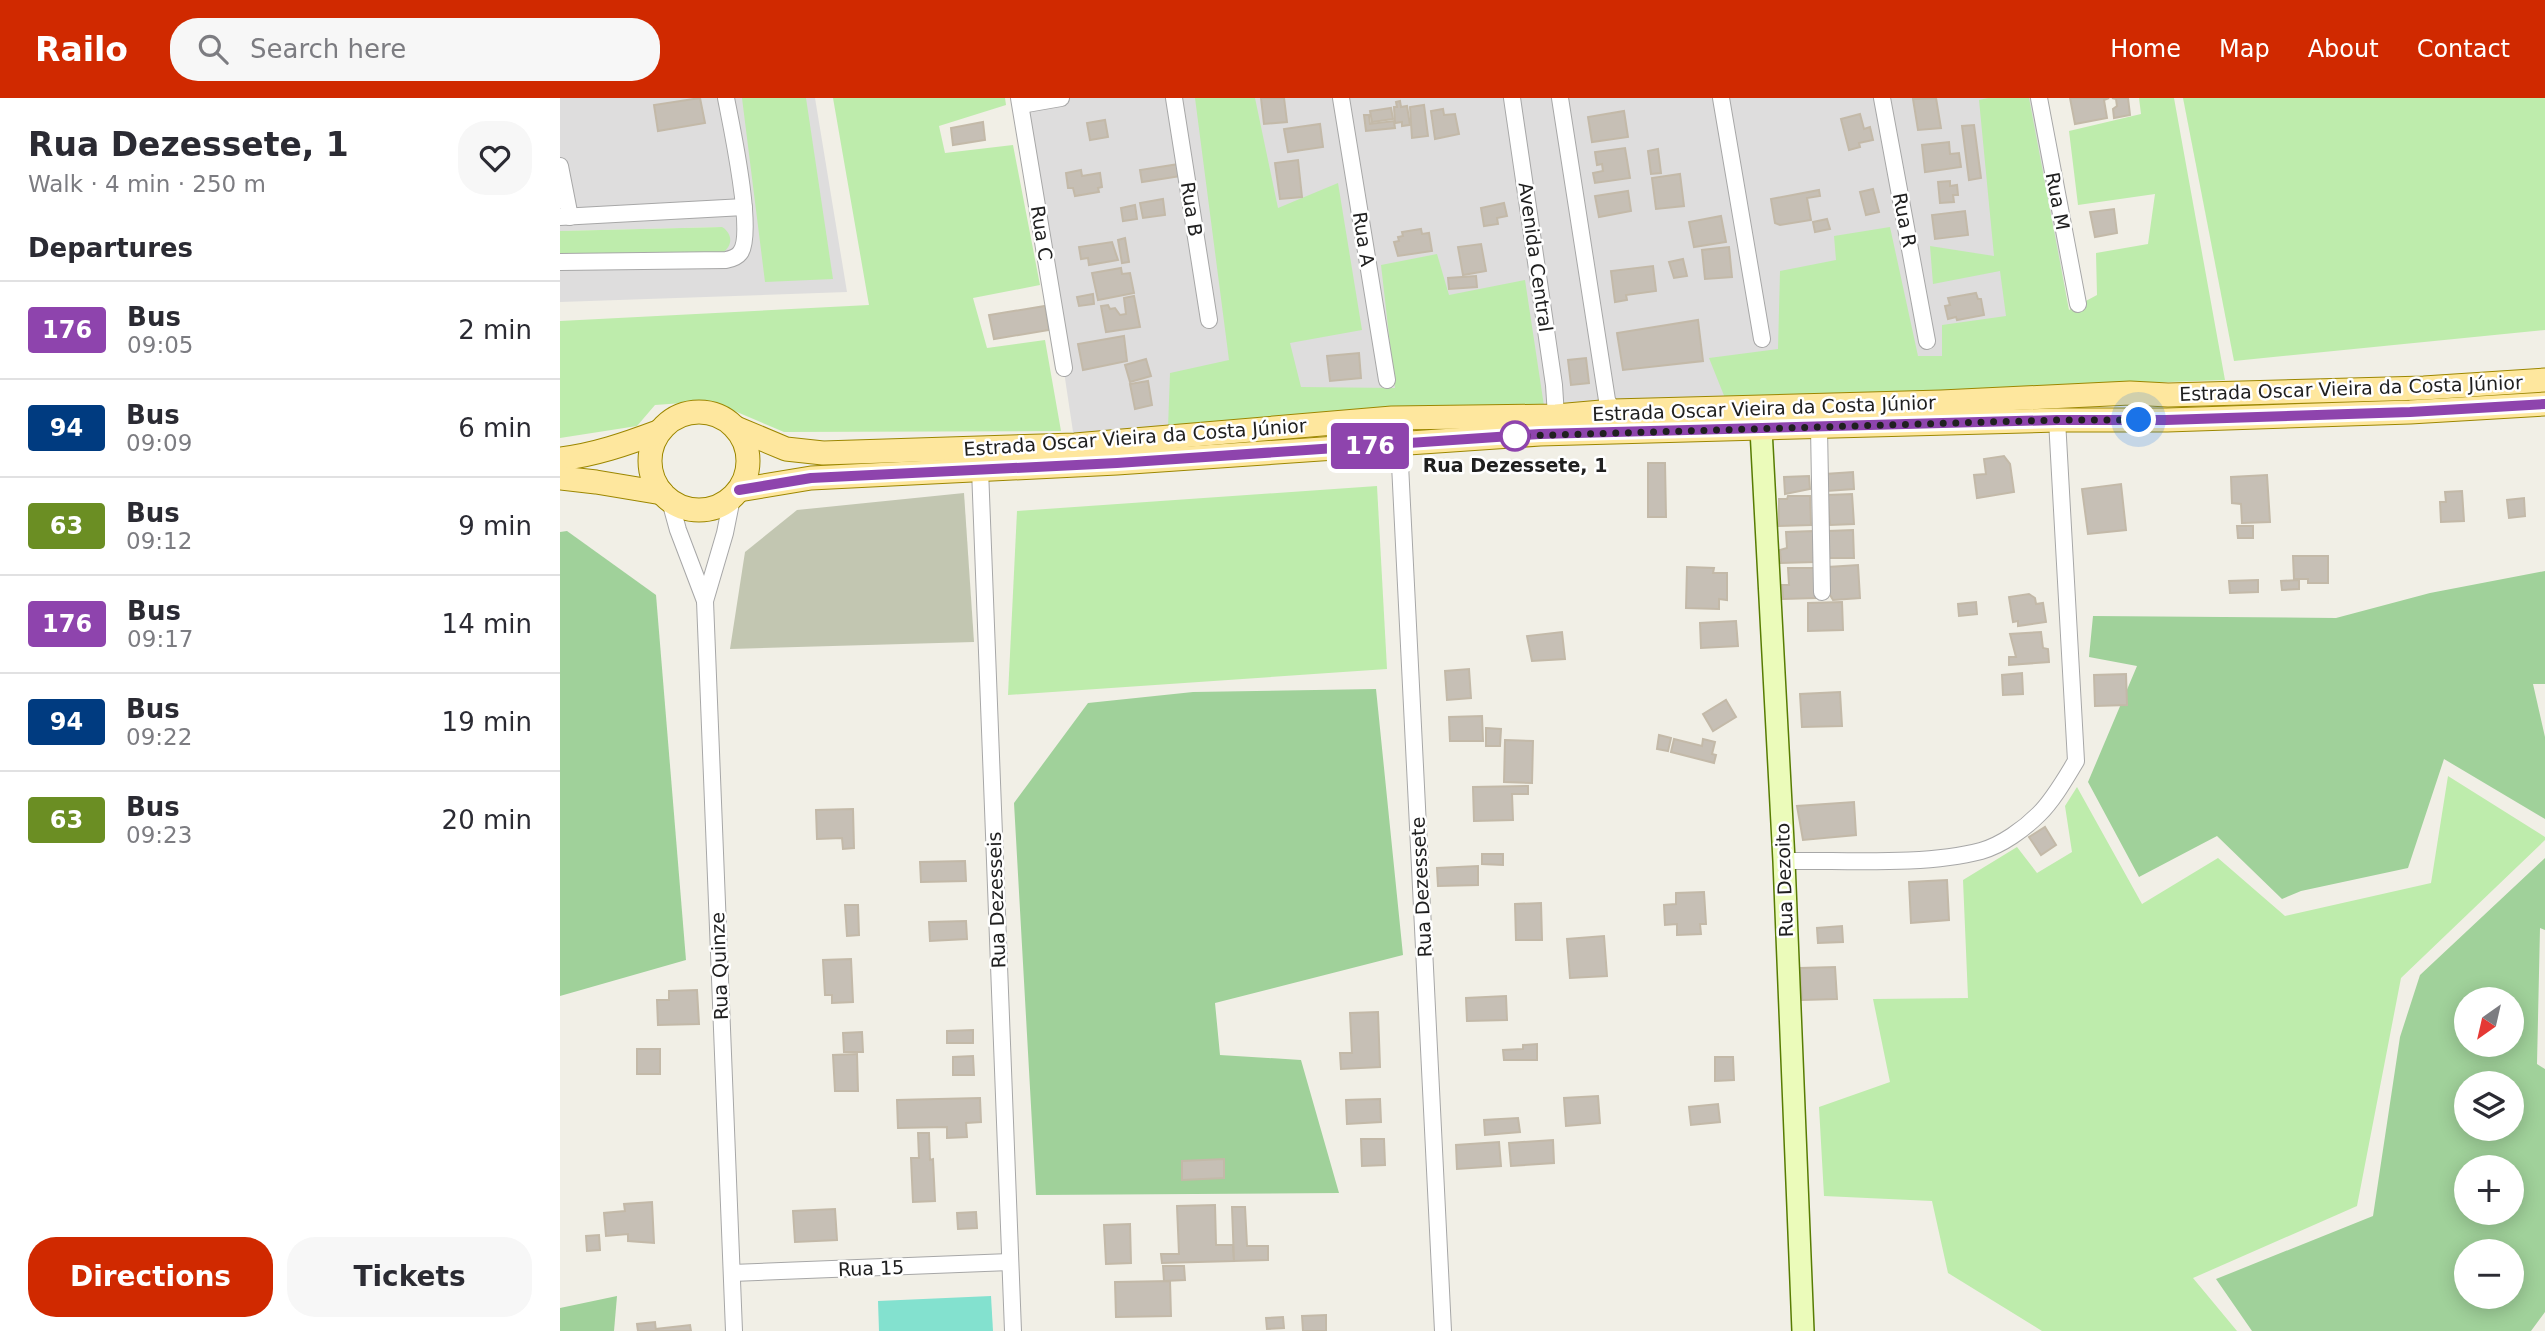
<!DOCTYPE html>
<meta charset="utf-8">
<style>
:root{--surface:#fff;--page:#f7f7f7;--text:#2b2b33;--muted:#7c7c81;--line:#e1e1e2;--accent:#d02900}
body{margin:0;font-family:"DejaVu Sans",sans-serif;background:var(--page);color:var(--text);height:100vh;display:flex;flex-direction:column;font-size:26px;white-space:nowrap}
*{box-sizing:border-box;margin:0}
p{font-size:23px;color:var(--muted)}
.icon{flex:none;width:38px;height:38px;fill:none;stroke:currentColor;stroke-width:2;stroke-linecap:round;stroke-linejoin:round}
.map{position:relative;flex:1;overflow:hidden}
.drawer{display:flex;flex-direction:column;background:var(--surface);width:560px}
.drawer>*{flex:none}
.badge{padding:0 14px;border-radius:5px;font-size:24px;line-height:46px}
.needle{width:46px;rotate:214deg}
.tools{position:absolute;left:1894px;top:889px;display:grid;gap:14px}
.tools a{display:grid;place-items:center;width:70px;height:70px;border-radius:50%;background:var(--surface);box-shadow:0 4px 18px #0003;font-size:35px}
.you{position:absolute;width:35px;height:35px;margin:-18px;border:5px solid #fff;border-radius:50%;background:#1a73e8;box-shadow:0 0 0 10px #1a73e833}
.map>.badge{position:absolute;translate:-50% -50%;box-shadow:0 0 0 4px #fff}
h2{padding:0 28px;font-size:26px;line-height:63px}
.round{display:grid;place-items:center;flex:none;width:74px;height:74px;border-radius:28px;background:var(--page)}
.overview{display:flex;align-items:center;justify-content:space-between;height:119px;padding:0 28px}
h1{font-size:33px;font-weight:700;line-height:52px}
.primary-button{display:flex;gap:14px;margin-top:auto;padding:14px 28px}
.primary-button a{flex:1;height:80px;border-radius:28px;background:var(--accent);color:#fff;font-size:28px;font-weight:700;line-height:80px;text-align:center}
.primary-button a+a{background:var(--page);color:var(--text)}
ul{padding:0;list-style:none}
li{display:flex;align-items:center;gap:21px;height:98px;padding:0 28px;border-top:2px solid var(--line)}
li div{flex:1}
li b{display:block;font-size:26px}
li em{font-style:normal}
li .badge{min-width:77px;font-weight:700;text-align:center}
header{display:flex;align-items:center;gap:42px;box-sizing:border-box;height:98px;padding:0 35px;background:var(--accent);color:#fff}
header strong{font-size:33px}
nav{display:flex;gap:38px;margin-inline-start:auto;font-size:24px}
.search{width:490px;height:63px;background:var(--page);display:flex;align-items:center;gap:18px;box-sizing:border-box;padding:0 24px;border-radius:28px;color:var(--muted);font-size:26px}
main{display:flex;flex:1;min-height:0}
.map>svg:first-child{display:block}
.residential{fill:#dedddd}
.construction{fill:#c2c6b1}
.grass{fill:#beecac}
.forest{fill:#a0d19a;fill-rule:evenodd}
.pitch{fill:#83e1cf}
.building{fill:#c6bfb5;stroke:#c3b9a8;stroke-width:2}
.lines{fill:none;stroke-linecap:round;stroke-linejoin:round}
.minor-casing{stroke:#a7a7a7;stroke-width:18}
.secondary-casing{stroke:#577c02;stroke-width:24}
.primary-casing{stroke:#9c8700;stroke-width:25}
.minor{stroke:#fff;stroke-width:16}
.secondary{stroke:#ebfbba;stroke-width:21}
.primary{stroke:#fee79e;stroke-width:23}
.line-casing{stroke:#fff;stroke-width:16}
.line{stroke:#8e44ad;stroke-width:10}
.walk{stroke:#202020;stroke-width:7;stroke-dasharray:0 12.6}
.stop-dot{fill:#fff;stroke:#8e44ad;stroke-width:3.5}
.labels{text-anchor:middle;dominant-baseline:central;stroke-width:5;stroke-linejoin:round;paint-order:stroke}
.street-label{font-size:19px;fill:#202020;stroke:#fff}
.stop-label{font-size:19px;font-weight:bold;fill:#202020;stroke:#fff}
</style>
<header>
<strong>Railo</strong>
<div class="search"><svg class="icon" aria-label="search" viewBox="0 0 24 24"><circle cx="10" cy="10" r="6"/><path d="M15 15l6 6"/></svg>Search here</div>
<nav><a>Home</a><a>Map</a><a>About</a><a>Contact</a></nav>
</header>
<main>
<section class="drawer">
<div class="overview"><div><h1>Rua Dezessete, 1</h1><p>Walk · 4 min · 250 m</p></div><a class="round"><svg class="icon" aria-label="heart" viewBox="0 0 24 24"><path d="M12 20l-8-8c-3-5 5-10 8-4 3-6 11-1 8 4z"/></svg></a></div>
<h2>Departures</h2>
<ul>
<li><span class="badge" style="background:#8e44ad;color:#fff">176</span><div><b>Bus</b><p>09:05</p></div><em>2 min</em></li>
<li><span class="badge" style="background:#003b80;color:#fff">94</span><div><b>Bus</b><p>09:09</p></div><em>6 min</em></li>
<li><span class="badge" style="background:#6b8e23;color:#fff">63</span><div><b>Bus</b><p>09:12</p></div><em>9 min</em></li>
<li><span class="badge" style="background:#8e44ad;color:#fff">176</span><div><b>Bus</b><p>09:17</p></div><em>14 min</em></li>
<li><span class="badge" style="background:#003b80;color:#fff">94</span><div><b>Bus</b><p>09:22</p></div><em>19 min</em></li>
<li><span class="badge" style="background:#6b8e23;color:#fff">63</span><div><b>Bus</b><p>09:23</p></div><em>20 min</em></li>
</ul>
<div class="primary-button"><a>Directions</a><a>Tickets</a></div>
</section>
<div class="map">
<svg width="1985" height="1233" viewBox="0 0 1985 1233">
<rect width="100%" height="100%" fill="#f1efe6"/>
<!-- residential -->
<g class="residential">
<path d="M0,0h255l32,194 -287,10v-42l161,-33 -161,4z"/>
<path d="M463,0h1012l47,299 -1007,48z"/>
</g>
<!-- construction -->
<path class="construction" d="M404,395l10,149 -244,7 15,-97 52,-42z"/>
<!-- grass -->
<g class="grass">
<path d="M182,0h64l27,181 -68,3z"/>
<path d="M273,0h172l1,7 -67,21 6,27 68,-8 27,140 -67,13 14,50 58,-8 16,91 -277,1 -73,-31 -56,4 -18,21 -77,12v-117l309,-16z"/>
<path d="M635,0h60l23,110 60,-25 24,147 -72,13 11,44 94,1 -14,-123 56,-11 12,41 76,-15 19,126 -376,22 2,-55 59,-13z"/>
<path d="M1428,0h41l40,212 28,-15 -1,-42 52,-9 7,-50 -77,11 -9,-74 72,-17 -2,-16h35l51,282 -500,18 -16,-40 69,-9 2,-78 56,-11 -2,-24 56,-9 28,129h24v-31l64,-9 -6,-45 -67,13 -3,-38 64,10 -15,-156z"/>
<path d="M1623,0h362v232l-311,31z"/>
<path d="M162,129c11,7 11,19 0,26l-162,7v-29z"/>
<path d="M817,388l10,183 -379,26 9,-184z"/>
<path d="M1888,678l97,61v3l-144,138 -44,228 -164,72 44,53h-195l-94,-58 -16,-72 -108,-5 -5,-89 71,-25 -17,-83 95,-1 -5,-118 54,-33 20,26 35,-21 -7,-46 12,-19 65,117 76,-46 67,58 146,-33z"/>
</g>
<!-- forest -->
<g class="forest">
<path d="M7,433l89,64 30,365 -126,36v-464z"/>
<path d="M1985,473v113h-12l12,53v82l-101,-60 -36,109 -107,23 -19,8 -65,-63 -78,41 -51,-95 49,-116 -48,-9 4,-41 243,2 94,-25z"/>
<path d="M816,591l27,266 -188,48 5,52 81,5 38,133 -303,2 -22,-392 74,-100 105,-11z"/>
<path d="M1985,760v72l-5,-2 -3,136 8,5v243l-14,19h-279l-36,-52 157,-63 27,-179 20,-62zM1906,901h45v46h-45zM1906,985h45v46h-45zM1951,1069v46h-45v-46zM1951,1153v46h-45v-46z"/>
<path d="M57,1198l-3,35h-54v-23z"/>
</g>
<!-- pitch -->
<path class="pitch" d="M431,1198l2,35h-114l-1,-30z"/>
<!-- building -->
<g class="building">
<path d="M140,0l5,25 -47,8 -4,-26z"/>
<path d="M701,0h23l3,24 -23,2z"/>
<path d="M1376,0l5,30 -23,2 -5,-31z"/>
<path d="M1510,0h39l-5,2 3,18 -32,6z"/>
<path d="M1568,0l2,17 -16,3 -1,-9 4,-3 -1,-7 -4,-1z"/>
<path d="M840,3l1,6 6,-1 3,19 -8,1v-4l-7,1 -1,-16h3l-1,-5z"/>
<path d="M864,7l4,31 -16,2 -2,-31z"/>
<path d="M831,10l2,11 -21,3 -2,-11z"/>
<path d="M883,11l1,6 11,-1 4,20 -24,5 -4,-28z"/>
<path d="M1064,13l4,26 -36,5 -4,-25z"/>
<path d="M1300,16l4,15 6,-2 3,13 -14,3 1,4 -11,3 -8,-31z"/>
<path d="M804,17h5l1,9 24,-3 1,7 -29,3z"/>
<path d="M545,22l3,17 -18,3 -3,-17z"/>
<path d="M423,24l2,18 -32,5 -2,-17z"/>
<path d="M760,26l3,23 -35,5 -4,-23z"/>
<path d="M1414,27l7,53 -12,2 -7,-54z"/>
<path d="M1389,44l1,12 9,-1 2,14 -36,5 -3,-27z"/>
<path d="M1065,50l5,30 -35,5 -2,-10 10,-2 -1,-7 -5,1 -2,-13z"/>
<path d="M1098,51l3,24 -10,1 -3,-23z"/>
<path d="M738,62l4,37 -22,2 -5,-36z"/>
<path d="M619,66l2,12 -39,6 -2,-12z"/>
<path d="M521,72l1,6 18,-3 2,14 -4,1 1,4 -24,4 -2,-8h-5l-2,-15z"/>
<path d="M1120,76l4,32 -28,3 -4,-31z"/>
<path d="M1390,83v5l7,-1 1,10h-5l1,7 -14,1 -2,-21z"/>
<path d="M1313,91l6,23 -13,3 -6,-23z"/>
<path d="M1259,92l1,6 -13,2 4,22 -31,5 -5,-2 -4,-24z"/>
<path d="M1068,93l3,20 -32,6 -4,-21z"/>
<path d="M603,101l2,16 -22,3 -3,-15z"/>
<path d="M944,105l3,13 -10,2 1,6 -14,2 -3,-18z"/>
<path d="M575,107l2,14 -14,2 -2,-13z"/>
<path d="M1554,111l3,24 -22,4 -5,-25z"/>
<path d="M1405,113l3,24 -33,4 -3,-24z"/>
<path d="M1161,118l5,26 -32,5 -5,-25z"/>
<path d="M1267,121l3,10 -15,3 -2,-10z"/>
<path d="M861,131l1,5 7,-1 3,18 -34,5 -4,-14 5,-1 -1,-4 5,-1 -1,-4z"/>
<path d="M565,140l4,24 -7,1 -4,-23z"/>
<path d="M552,144l6,18 -29,5 -1,-7 -7,1 -2,-12z"/>
<path d="M921,146l5,27 -23,4 -5,-28z"/>
<path d="M1169,149l3,30 -27,2 -3,-29z"/>
<path d="M1123,161l4,17 -13,2 -5,-16z"/>
<path d="M1093,168l3,25 -30,4 1,5 -12,2 -4,-31z"/>
<path d="M561,170l1,6 8,-1 4,20 -36,7 -6,-27z"/>
<path d="M916,178l1,11 -28,2 -1,-11z"/>
<path d="M1416,195l2,6h3l3,16 -27,5 -1,-3 -8,2 -3,-13 5,-1 -2,-7z"/>
<path d="M533,196l1,10 -15,2 -2,-9z"/>
<path d="M574,198l6,31 -34,5 -5,-26 7,-1 2,4 5,-1 5,7 6,-1 -2,-16z"/>
<path d="M485,208l4,24 -55,9 -5,-24z"/>
<path d="M1138,222l5,41 -80,9 -6,-37z"/>
<path d="M564,238l3,25 -44,9 -5,-26z"/>
<path d="M799,255l2,25 -31,3 -3,-25z"/>
<path d="M1026,260l3,25 -18,2 -3,-25z"/>
<path d="M586,261l5,17 -21,6 -5,-17z"/>
<path d="M588,283l4,24 -17,4 -5,-25z"/>
<path d="M1444,358l6,8 4,28 -37,6 -3,-23 12,-1 -2,-15z"/>
<path d="M1088,365h17l1,54h-18z"/>
<path d="M1293,374l1,17 -27,2 -2,-17z"/>
<path d="M1707,377l3,47 -28,1 -1,-19 -9,-1 -1,-26z"/>
<path d="M1249,378l1,13 -25,5 -1,-17z"/>
<path d="M1561,386l5,46 -38,4 -6,-45z"/>
<path d="M1902,393l2,30 -23,1 -1,-20h6l-1,-10z"/>
<path d="M1292,396l2,30 -24,1 -3,-30z"/>
<path d="M1228,398h22l1,29 -32,1v-27h8z"/>
<path d="M1964,400l1,18 -16,2 -2,-18z"/>
<path d="M1677,428h16v12h-15z"/>
<path d="M1293,432l1,28h-25l-1,-27z"/>
<path d="M1253,433l2,31 -34,1 -1,-13 7,-2 -1,-16z"/>
<path d="M1733,458h35v27h-20v-4h-14z"/>
<path d="M1298,467l2,33 -27,2 -3,-5 -2,-28z"/>
<path d="M1127,469l27,1 -1,5h14v27l-8,-1v10l-33,-1z"/>
<path d="M1228,470h27l1,30 -33,1 -1,-14h7z"/>
<path d="M1698,482v12l-28,1 -1,-12z"/>
<path d="M1739,482v9l-17,1 -1,-9z"/>
<path d="M1469,496l6,4 1,6 7,-1 3,19 -28,4v-5l-5,1 -4,-25z"/>
<path d="M1282,504l1,28 -35,1v-28z"/>
<path d="M1416,504l1,12 -18,2 -1,-12z"/>
<path d="M1176,523l2,25 -37,2 -1,-25z"/>
<path d="M1002,534l3,27 -33,2 -5,-25z"/>
<path d="M1481,534l2,16 5,1 1,13 -40,3v-8h7l-6,-23z"/>
<path d="M909,571l2,29 -24,2 -2,-29z"/>
<path d="M1462,575l1,21 -20,1 -1,-20z"/>
<path d="M1566,576l1,31 -32,1 -1,-31z"/>
<path d="M1280,594l2,34 -40,1 -2,-33z"/>
<path d="M1166,602l10,17 -23,14 -10,-17z"/>
<path d="M922,618l1,25h-33l-1,-24z"/>
<path d="M926,630l15,1 -1,17h-14z"/>
<path d="M1099,637l12,3 -3,13 -11,-2z"/>
<path d="M1114,641l28,7 1,-7 12,3 -3,12 4,1 -2,8 -43,-11z"/>
<path d="M945,642l28,1 -1,42 -28,-1z"/>
<path d="M968,688v8h-16l1,26 -39,1 -1,-34z"/>
<path d="M1294,704l2,33 -53,5 -6,-34z"/>
<path d="M293,711l1,39 -11,1 -1,-11 -25,1 -1,-29z"/>
<path d="M1485,729l11,18 -15,10 -12,-18z"/>
<path d="M922,756h21v11l-21,-1z"/>
<path d="M405,763l1,20 -45,1 -1,-20z"/>
<path d="M918,768v19l-40,1 -1,-18z"/>
<path d="M1387,782l2,40 -38,3 -2,-41z"/>
<path d="M1144,794l2,32h-6l1,10 -24,1v-11l-12,1 -1,-20 12,-1v-11z"/>
<path d="M981,805l1,37h-26l-1,-36z"/>
<path d="M285,807h13l1,30 -12,1z"/>
<path d="M406,823l1,18 -37,2 -1,-19z"/>
<path d="M1282,828l1,16 -25,1 -1,-15z"/>
<path d="M1044,838l3,40 -37,2 -3,-39z"/>
<path d="M291,861l2,43 -21,1v-8h-7l-2,-35z"/>
<path d="M1275,869l2,32 -35,1 -2,-32z"/>
<path d="M137,892l2,34 -41,1 -1,-25h12v-9z"/>
<path d="M946,898l1,24 -40,1 -1,-23z"/>
<path d="M818,914l2,55 -39,2 -1,-16h12l-2,-40z"/>
<path d="M413,932v13h-26v-12z"/>
<path d="M302,934l1,20h-19l-1,-19z"/>
<path d="M977,946v16h-33l-1,-10 20,-1v-4z"/>
<rect x="77" y="951" width="23" height="25"/>
<path d="M297,956l1,37h-23l-2,-36z"/>
<path d="M413,958l1,19h-21v-18z"/>
<path d="M1155,959h18l1,23 -19,1z"/>
<path d="M1038,998l2,27 -34,3 -2,-28z"/>
<path d="M420,1000l1,24 -15,1 1,14 -20,1v-11l-49,1 -1,-28z"/>
<path d="M820,1001l1,23 -34,2 -1,-24z"/>
<path d="M1158,1006l2,18 -29,3 -2,-18z"/>
<path d="M958,1020l2,14 -35,3 -1,-15z"/>
<path d="M358,1035h11l1,27 3,-1 2,42 -22,1 -2,-44h8z"/>
<path d="M801,1041h23l1,26 -23,1z"/>
<path d="M993,1042l1,23 -43,3 -2,-23z"/>
<path d="M939,1044l2,24 -44,3 -1,-24z"/>
<path d="M664,1061v19l-42,2v-19z"/>
<path d="M92,1104l2,41 -26,-2v-7l-22,2 -2,-23 21,-2 -1,-7z"/>
<path d="M655,1107l1,40h17l1,16 -72,2 -1,-9h18l-2,-48z"/>
<path d="M672,1109h13l2,39h21v14l-34,1z"/>
<path d="M275,1111l2,31 -42,2 -2,-31z"/>
<path d="M416,1114l1,16 -19,1 -1,-16z"/>
<path d="M570,1126l1,39 -25,1 -2,-39z"/>
<path d="M39,1137l1,15 -13,1 -1,-15z"/>
<path d="M603,1168h21l1,14 -21,1z"/>
<path d="M610,1183l1,35 -55,1 -1,-35z"/>
<path d="M766,1217v16h-23l-1,-15z"/>
<path d="M723,1219l1,11 -17,1 -1,-11z"/>
<path d="M95,1224l1,9h-18l-1,-7z"/>
<path d="M130,1227l1,6h-35v-2z"/>
</g>
<g class="lines">
<!-- minor casing -->
<g class="minor-casing">
<g id="minor">
<path d="M459,0l45,270"/>
<path d="M614,0l35,222"/>
<path d="M781,0l46,282"/>
<path d="M952,0l42,287 2,31"/>
<path d="M1000,0l47,302 6,11"/>
<path d="M1161,0l41,241"/>
<path d="M1322,0l45,243"/>
<path d="M1479,0l39,206"/>
<path d="M461,7l40,-7"/>
<path d="M0,68l10,51"/>
<path d="M0,119l184,-10"/>
<path d="M0,164l166,-2c5,-1 11,-3 14,-7 15,-18 -9,-129 -14,-155"/>
<path d="M1259,330l3,164"/>
<path d="M839,346l44,887"/>
<path d="M420,371l33,862"/>
<path d="M172,400l-7,35 -20,68 29,730"/>
<path d="M110,403l8,29 27,71"/>
<path d="M1224,763c60,-1 140,5 197,-10 21,-6 43,-22 58,-37 15,-15 26,-35 37,-53l-19,-341"/>
<path d="M172,1175l278,-11"/>
</g>
</g>
<!-- secondary casing -->
<g class="secondary-casing">
<path id="secondary" d="M1201,331l23,432 19,470"/>
</g>
<!-- primary casing -->
<g class="primary-casing">
<g id="primary">
<circle cx="139" cy="363" r="49"/>
<path d="M176,330l50,21 37,4 252,-8 317,-27 164,-2 57,-5 328,-9 189,-9 38,2 256,-7 121,-8"/>
<path d="M0,361c34,-4 66,-15 98,-27"/>
<path d="M0,380l36,4 66,11"/>
<path d="M179,392l72,-12 306,-15 423,-29 517,-14h110l243,-8 135,-8"/>
</g>
</g>
<!-- minor -->
<use href="#minor" class="minor"/>
<!-- secondary -->
<use href="#secondary" class="secondary"/>
<!-- primary -->
<use href="#primary" class="primary"/>
</g>
<g class="lines">
<!-- line casing -->
<g class="line-casing">
<path id="line" d="M179,392l72,-12 306,-15 423,-29 517,-14h109l244,-8 135,-8"/>
</g>
<!-- line -->
<use href="#line" class="line"/>
<!-- walk -->
<path class="walk" d="M955,338l542,-16h82"/>
</g>
<!-- markers -->
<circle class="stop-dot" cx="955" cy="338" r="14"/>
<g class="labels">
<!-- street labels -->
<g class="street-label">
<text transform="translate(1498 103) rotate(79)">Rua M</text>
<text transform="translate(632 111) rotate(81)">Rua B</text>
<text transform="translate(1345 122) rotate(79)">Rua R</text>
<text transform="translate(482 135) rotate(81)">Rua C</text>
<text transform="translate(804 141) rotate(81)">Rua A</text>
<text transform="translate(976 159) rotate(82)">Avenida Central</text>
<text transform="translate(1791 290) rotate(-2)">Estrada Oscar Vieira da Costa Júnior</text>
<text transform="translate(1204 310) rotate(-2)">Estrada Oscar Vieira da Costa Júnior</text>
<text transform="translate(575 339) rotate(-4)">Estrada Oscar Vieira da Costa Júnior</text>
<text transform="translate(1224 782) rotate(-92)">Rua Dezoito</text>
<text transform="translate(861 789) rotate(-93)">Rua Dezessete</text>
<text transform="translate(436 802) rotate(-92)">Rua Dezesseis</text>
<text transform="translate(159 868) rotate(-92)">Rua Quinze</text>
<text transform="translate(311 1170) rotate(-2)">Rua 15</text>
</g>
<!-- stop labels -->
<g class="stop-label">
<text x="955" y="367">Rua Dezessete, 1</text>
</g>
</g>
</svg>
<div class="tools">
<a><svg class="needle" viewBox="-14 -14 28 28"><path d="M0-13l5 13h-10z" fill="#e53935"/><path d="M0 13l5-13h-10z" fill="#7c7c81"/></svg></a>
<a><svg class="icon" aria-label="layers" viewBox="0 0 24 24"><path d="M12 4l9 5-9 5-9-5zM3 14l9 5 9-5"/></svg></a>
<a>+</a>
<a>−</a>
</div>
<div class="you" style="left:1579px;top:322px"></div>
<b class="badge" style="left:810px;top:348px;background:#8e44ad;color:#fff">176</b>
</div>
</main>
